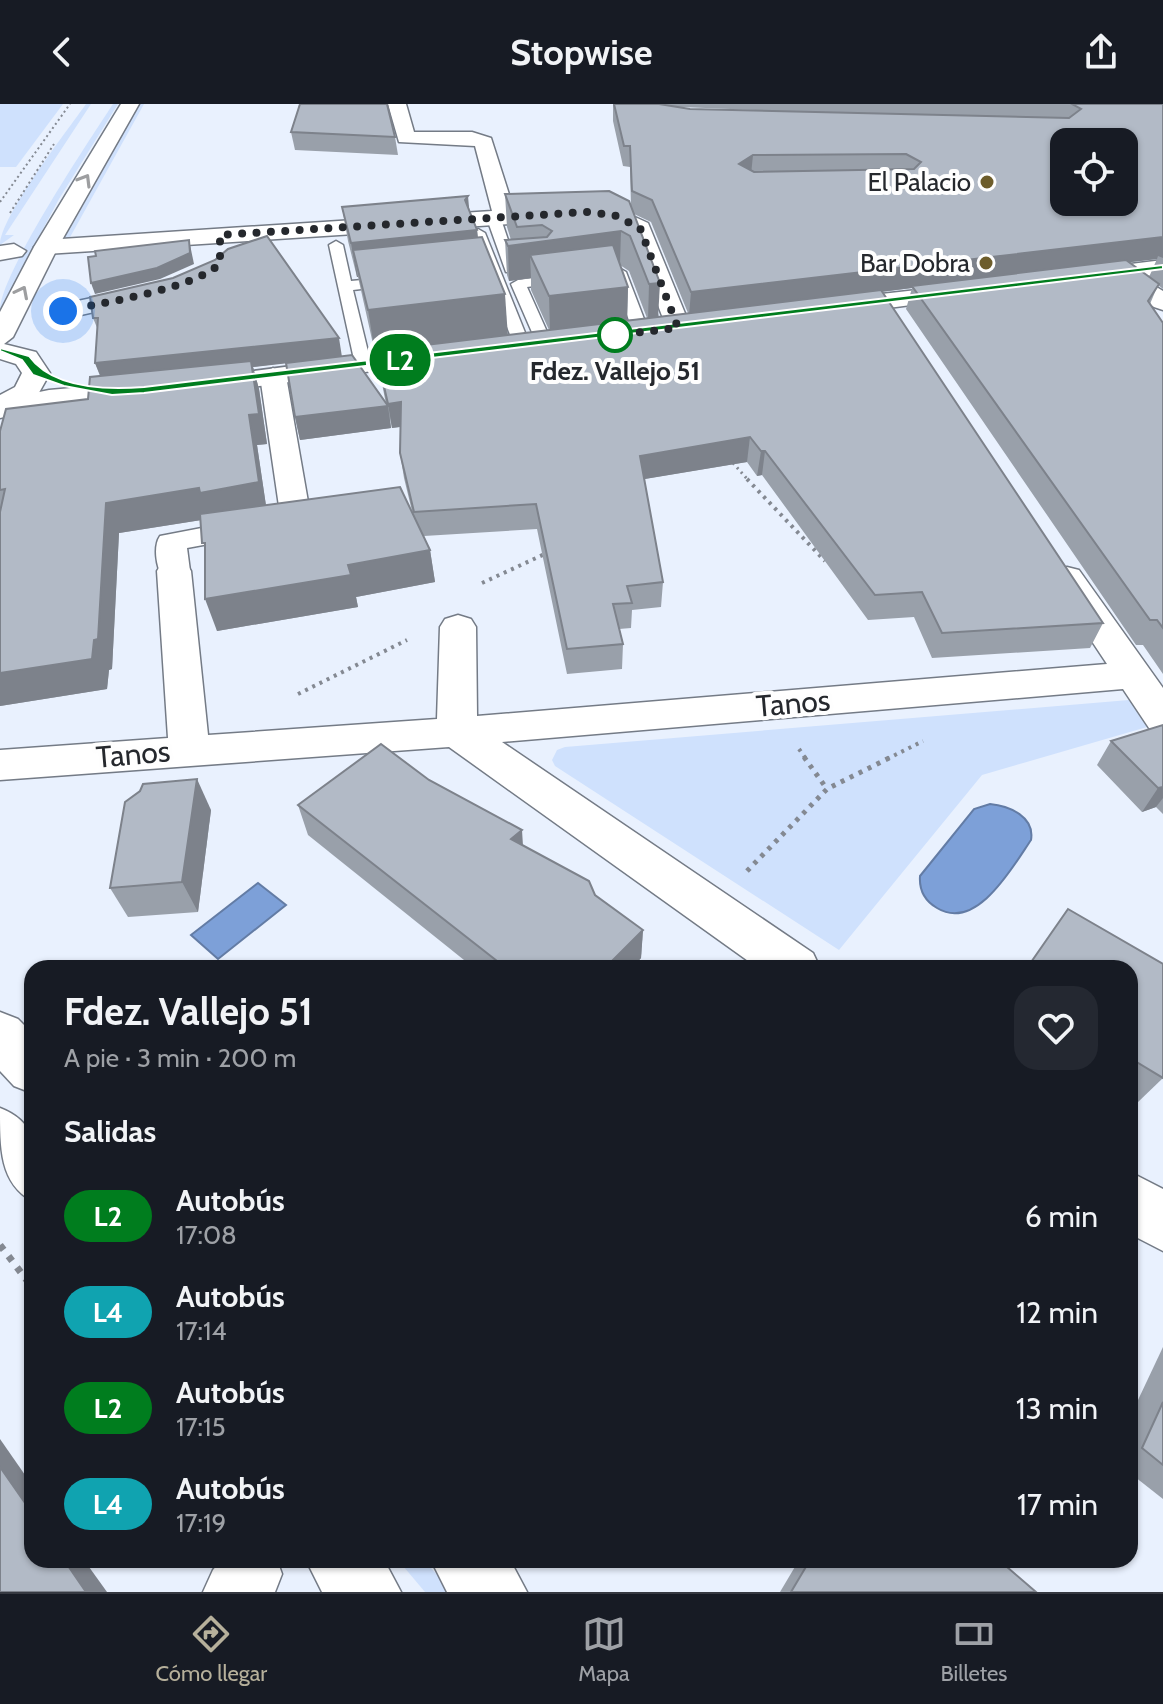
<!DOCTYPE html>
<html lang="es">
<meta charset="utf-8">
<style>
:root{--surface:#171b24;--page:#242831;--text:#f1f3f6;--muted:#9ea1a6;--line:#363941;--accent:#b6b09b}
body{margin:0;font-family:Cabin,sans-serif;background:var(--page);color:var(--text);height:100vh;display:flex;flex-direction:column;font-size:30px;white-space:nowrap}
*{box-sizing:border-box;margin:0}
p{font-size:26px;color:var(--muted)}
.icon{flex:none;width:44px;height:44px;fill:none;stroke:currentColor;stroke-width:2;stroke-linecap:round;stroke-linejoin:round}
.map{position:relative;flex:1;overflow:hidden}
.drawer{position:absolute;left:24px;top:856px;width:1114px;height:608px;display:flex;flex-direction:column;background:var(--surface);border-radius:24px;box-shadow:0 2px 6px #0004}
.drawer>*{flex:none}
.badge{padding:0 16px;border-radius:26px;font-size:28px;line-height:52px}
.buttons{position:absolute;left:1050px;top:24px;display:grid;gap:16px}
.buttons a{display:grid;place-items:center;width:88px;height:88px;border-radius:16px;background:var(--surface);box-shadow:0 2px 6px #0004;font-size:40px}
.you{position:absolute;width:40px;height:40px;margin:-20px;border:6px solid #fff;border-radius:50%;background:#1a73e8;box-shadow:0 0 0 12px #1a73e833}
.map>.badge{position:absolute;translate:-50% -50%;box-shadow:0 0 0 4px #fff}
h2{padding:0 40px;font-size:30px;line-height:72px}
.round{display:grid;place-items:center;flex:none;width:84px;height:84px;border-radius:24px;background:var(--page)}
.head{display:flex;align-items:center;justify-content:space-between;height:136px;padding:0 40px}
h1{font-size:38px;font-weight:800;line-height:60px}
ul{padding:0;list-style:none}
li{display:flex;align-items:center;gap:24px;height:96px;padding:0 40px}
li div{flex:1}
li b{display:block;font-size:30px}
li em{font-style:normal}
li .badge{min-width:88px;font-weight:700;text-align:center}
header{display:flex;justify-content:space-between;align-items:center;height:104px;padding:0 40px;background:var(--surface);font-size:36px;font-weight:800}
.dock{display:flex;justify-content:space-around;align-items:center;height:112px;border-top:2px solid var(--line);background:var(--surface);font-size:22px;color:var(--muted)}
.dock a{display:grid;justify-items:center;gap:4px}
.dock .current{color:var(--accent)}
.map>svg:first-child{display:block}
.green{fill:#cfe1fd}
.water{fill:#7da0d8;stroke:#637ca5;stroke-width:2}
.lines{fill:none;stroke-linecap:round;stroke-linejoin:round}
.service-casing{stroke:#747b86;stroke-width:3}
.pedestrian-casing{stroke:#747b86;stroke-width:3}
.minor-casing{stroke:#747b86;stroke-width:3}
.tertiary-casing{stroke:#747b86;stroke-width:3}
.primary-casing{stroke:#747b86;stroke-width:3}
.path-far4{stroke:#848992;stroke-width:2;stroke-dasharray:2 3;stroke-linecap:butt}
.path-far3{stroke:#848992;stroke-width:3;stroke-dasharray:2 4;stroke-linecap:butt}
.path-far2{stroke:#848992;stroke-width:4;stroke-dasharray:3 5;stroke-linecap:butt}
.path-far1{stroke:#848992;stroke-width:5;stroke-dasharray:4 6;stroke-linecap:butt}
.path{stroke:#848992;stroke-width:7;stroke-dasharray:6 8;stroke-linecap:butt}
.service{fill:#fff;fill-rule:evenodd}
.pedestrian{fill:#fff;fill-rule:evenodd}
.minor{fill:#fff;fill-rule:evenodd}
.tertiary{fill:#fff;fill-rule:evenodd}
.primary{fill:#fff;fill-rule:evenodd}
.wall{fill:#99a0aa;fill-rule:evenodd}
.shaded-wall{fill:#7d828b}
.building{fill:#b2bac6;stroke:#7d828b;stroke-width:2;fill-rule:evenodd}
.oneway{stroke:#9d9ea0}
.line{fill:#007d1e;stroke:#fff;stroke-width:2}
.walk{stroke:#25282d;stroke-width:8;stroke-dasharray:0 14.4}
.poi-dot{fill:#6d5d2b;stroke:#fefefe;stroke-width:3}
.stop-dot{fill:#fff;stroke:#007d1e;stroke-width:4}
.labels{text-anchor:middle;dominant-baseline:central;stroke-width:8;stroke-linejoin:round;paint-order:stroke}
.far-poi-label{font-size:26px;fill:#25282d;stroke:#fefefe;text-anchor:end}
.far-stop-label{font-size:26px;font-weight:bold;fill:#25282d;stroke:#fefefe}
.street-label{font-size:30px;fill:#25282d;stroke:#fefefe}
</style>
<header><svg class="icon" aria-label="back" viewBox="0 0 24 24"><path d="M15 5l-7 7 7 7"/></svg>Stopwise<svg class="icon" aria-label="share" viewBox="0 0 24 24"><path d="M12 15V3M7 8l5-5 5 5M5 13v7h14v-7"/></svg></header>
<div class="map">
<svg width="1163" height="1488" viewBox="0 0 1163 1488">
<rect width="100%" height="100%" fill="#e9f1fe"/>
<!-- green -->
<g class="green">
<path d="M0,0h63l-47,63h-16z"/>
<path d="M86,0h5l-86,131h9l-14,10c0,-28 67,-114 86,-141z"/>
<path d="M113,0h5l-59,95 -59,111c0,-36 89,-169 113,-206z"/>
<path d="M140,0h4l-75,135 -9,-3 1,-6 9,-1z"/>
<path d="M1129,596l18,27 -165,48 -143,175 -284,-184 -3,-6 5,-10 8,-3z"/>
<path d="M398,1456h26l28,32h-27z"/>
</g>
<!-- water -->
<g class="water">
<path d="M990,700c20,2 45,13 41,36 -19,28 -55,92 -94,68 -12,-7 -18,-18 -17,-32l54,-67z"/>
<path d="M258,779l28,22 -68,54 -27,-24z"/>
</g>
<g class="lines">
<!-- service casing -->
<g class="service-casing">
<g id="service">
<path d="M493,108l7,4 16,48h20v6l-30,2 -20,-56z"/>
<path d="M478,125l7,4 45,112 -2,3 -14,-3 -43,-112z"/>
<path d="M336,137l7,4 8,36 43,-4 7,4 -7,4 -41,5 18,74 -8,5 -8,-5 -26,-119z"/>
<path d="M619,164l7,4 23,60 -3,3 -13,-3 -19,-55 -10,-4z"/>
<path d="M564,170l5,1v6l-42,6 25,56 -14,3 -27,-62 7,-4z"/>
</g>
</g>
<!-- pedestrian casing -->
<g class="pedestrian-casing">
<g id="pedestrian">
<path d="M273,264l13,8 25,143 -4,6 -11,3 -109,20 3,23 -5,7 -11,3 -11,-3c-7,-11 -10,-32 -3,-42l120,-23 -20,-137z"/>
<path d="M221,1456h56l5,14 -7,18h-72l10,-22z"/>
</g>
</g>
<!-- minor casing -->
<g class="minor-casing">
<g id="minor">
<path d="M388,0h18l8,28h58l19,6 23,72c50,-3 87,-10 134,13l43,105 -4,6h-18l-39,-102 -21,-11 -23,-2 -540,35 -12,-7 12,-7 446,-29 -17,-65 -76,-4z"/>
<path d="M14,140l12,7 -4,5 -22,4v-14z"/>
<path d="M1120,161l43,26v19l-9,-3 -43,-30 -3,-5z"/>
<path d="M148,182l12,7 -3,5 -94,21 -13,-8 4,-5z"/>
<path d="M174,456l12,3 5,8 17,164 229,-16 3,-92 5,-8 13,-4 13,4 5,8 1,89 630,-52 -57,-86 5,-8 12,-3 12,3 84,118v44l-14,-4 -26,-39 -621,53 311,211 7,15h-62l-309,-221 -449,33v-30l168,-12 -11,-167 5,-8z"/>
<path d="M1130,1068l33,17v62l-33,-17z"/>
</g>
</g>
<!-- tertiary casing -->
<g class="tertiary-casing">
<g id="tertiary">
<path d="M1163,156v14l-81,10 -12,-7 12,-7z"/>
<path d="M970,180l9,2 3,5 -3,5 -151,20 -13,-8 13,-8z"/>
<path d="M438,243l10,2 4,6 -4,6 -218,29 -181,18 -49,10v-18l49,-10 181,-16z"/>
</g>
</g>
<!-- primary casing -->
<g class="primary-casing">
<g id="primary">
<path d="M121,0h18l-81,143 -45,90 -9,7 32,8 14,21 -14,25 -36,18v-21l15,-8 7,-14 -6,-9 -16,-5v-47l34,-65z"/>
<path d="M0,908l18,7 14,14v60l-18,-7 -14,-15z"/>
<path d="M0,1004c46,18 32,51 32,93 -32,-18 -32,-52 -32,-93z"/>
<path d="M306,1456h78l17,32h-79z"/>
<path d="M431,1456h79l17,32h-80z"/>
</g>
</g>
<!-- path-far4 -->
<g class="path-far4">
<path d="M0,98l70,-98"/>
<path d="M10,109l44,-69"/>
</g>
<!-- path-far3 -->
<path class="path-far3" d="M733,359l16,18"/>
<!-- path-far2 -->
<g class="path-far2">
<path d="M747,375l78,82"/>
<path d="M482,479l65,-30"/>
<path d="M298,590l109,-54"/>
<path d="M799,645l7,10"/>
<path d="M887,655l36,-18"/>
</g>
<!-- path-far1 -->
<g class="path-far1">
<path d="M804,653l23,32"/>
<path d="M747,767l80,-82 64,-32"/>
</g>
<!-- path -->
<path class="path" d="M0,1141l32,42"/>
<!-- service -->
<use href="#service" class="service"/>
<!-- pedestrian -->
<use href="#pedestrian" class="pedestrian"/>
<!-- minor -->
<use href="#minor" class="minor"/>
<!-- tertiary -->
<use href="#tertiary" class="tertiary"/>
<!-- primary -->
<use href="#primary" class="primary"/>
</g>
<!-- wall -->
<g class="wall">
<path d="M613,0h550v185l-5,-4 -8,19 13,19v351l-20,-29h-7l-230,-336 6,-21 -30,4 221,331 -13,25 -158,10 -18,-41 -46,3 -106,-145 -5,1 -10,-14 -103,17 19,103 -2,25 -29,3 -1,18 -12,1 4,15 -1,25 -55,5 -30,-145 -113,7 6,14 5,32 -79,15 2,10 -141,24 -16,-111 -82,13 -7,136 -3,1 -2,19 -107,17v-275l88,-32 12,-23 -5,-13 3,-33 -5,-12 -3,-21 252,59 44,48 -10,-51h-1l-17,-76h-1l-9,-36 -6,-34 128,4 7,19 1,7 30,98 41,-5 -18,-40v-12l-22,3 -2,-6 -2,-35h6l-4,-13 -2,-33 126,12 -1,-39 -7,-1 -10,-45zM680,3l76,3 -66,-1zM634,110l17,8 37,91 -29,4zM1157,155l-8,18 -20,-15zM620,161l9,6 18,47 -20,2 1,-33zM292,258l3,55 5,23 91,-12 -1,-11 2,11 9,-1 -1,26 4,25 8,33 -146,-5 -9,-61 10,-1 -8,-55 -6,-22z"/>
<path d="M291,28l104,5 3,18 -103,-5z"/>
<path d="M1163,621v89l-7,-7 -14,5 -45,-47 14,-24z"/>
<path d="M429,676l166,115 48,35 -2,28 -9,10h-158l-166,-133 -10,-30z"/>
<path d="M211,706l-13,102 -70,5 -18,-29z"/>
<path d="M1130,864l33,110 -26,25 -7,-4z"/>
<path d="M1163,1243v152l-33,-26v-56z"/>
<path d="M799,1456h206l2,7 29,25h-256z"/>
</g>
<!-- shaded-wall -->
<g class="shaded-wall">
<path d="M753,51l-2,20 -12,-11z"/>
<path d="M468,92l3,33 6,1 3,34 -127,-14 5,27h-1l-6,-34 114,-43z"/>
<path d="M621,127l-1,34 -90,-10 1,23 -22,3 -1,-35z"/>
<path d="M1163,133v21l-5,-2 -1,3 -244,29 -1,-2v2l-223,27 2,-23z"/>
<path d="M189,136l5,24 -34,15 -65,15 -4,-11z"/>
<path d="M660,179l-2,36 -10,1 1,-36z"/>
<path d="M628,183l-1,36 -77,9 -1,-36z"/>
<path d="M505,190l3,43 -133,16 -7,-43z"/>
<path d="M339,234l3,19 -89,10 6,22 8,55 -10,1 10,67 -59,7 -89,14 -7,136 -3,1 -2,19 -107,17v-33l106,-170 93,-15 60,-6 -156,-100 -8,-19z"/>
<path d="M401,298l4,24 -13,2 -4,-24z"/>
<path d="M388,302l3,22 -91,12 -5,-23z"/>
<path d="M750,333l-3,25 -108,18 1,-24z"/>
<path d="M761,347h4l-3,24 -5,1z"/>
<path d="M430,446l5,32 -79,15 2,10 -141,24 -12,-32 143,-34z"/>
<path d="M197,675l14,31 -13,102 -16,-30z"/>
<path d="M1163,683v11l-7,9 -14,5 16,-24z"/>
<path d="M522,726l2,31 -13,-22z"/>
<path d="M643,826l-2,28 -9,10h-27z"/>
<path d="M0,1335l32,46v28l-32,-46z"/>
<path d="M64,1456h20l23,32h-21z"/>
</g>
<!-- building -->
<g class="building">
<path d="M300,0h87l8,33 -104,-5z"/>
<path d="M614,0h45l31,5 379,9 12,-9 -9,-5h91v133l-472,55 -39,-92 -20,-9 -2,-45h-6zM1064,38h60v60h-60zM906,50l15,8 -7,7 -160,3 -15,-8 14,-9z"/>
<path d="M609,87l20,10 31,82 -11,1 -19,-48 -9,-5 -113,15 -3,-6 42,-3 5,-6 -10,-6 -25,2 -12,-33z"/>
<path d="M468,92l-3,4 12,30 -126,13 -9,-36z"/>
<path d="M267,132l72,102 -244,25 3,-45h-5l-3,-21 83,-19 42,-18 13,-11z"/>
<path d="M482,133l23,57 -137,16 -15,-60z"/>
<path d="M189,136l1,13 -33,15 -66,15 -3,-26 8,-1 -1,-5z"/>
<path d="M613,141l15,42 -79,9 -19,-41z"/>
<path d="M1126,156l33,24 -11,17 15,22v305l-6,-8h-7l-238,-334z"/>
<path d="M881,186l222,333 -161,10 -20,-41 -47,3 -110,-144h-4l-11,-14 -110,19 23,126 -36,4 5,17 -19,1 10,40 -56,5 -31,-145 -122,8 -14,-59 1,-51 -13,2 -12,-53z"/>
<path d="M352,251l36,51 -93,11 -9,-54z"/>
<path d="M251,257l8,53 -10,1 10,67 -59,11 -1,-5 -93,15 -8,136 -4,1 -2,19 -92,14v-161l5,-23 -5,1v-59l6,-22 82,-10 2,-22z"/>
<path d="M400,383l30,63 -82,15 3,10 -146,24v-56h-3l-2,-29z"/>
<path d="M1163,621v62l-5,1 -47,-47z"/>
<path d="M381,640l48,36 93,50 -11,9 78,42 6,14 48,35 -38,38h-99l-208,-163z"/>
<path d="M197,675l-15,103 -72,6 15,-86 15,-11 3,-7z"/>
<path d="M1068,805l95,55v114l-33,-20v-90h-103z"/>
<path d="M1163,1298v63l-21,-17z"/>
<path d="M0,1363l32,46v47h32l22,32h-86z"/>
<path d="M810,1456h195l2,7 29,25h-245z"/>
</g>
<!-- one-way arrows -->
<defs><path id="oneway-chevron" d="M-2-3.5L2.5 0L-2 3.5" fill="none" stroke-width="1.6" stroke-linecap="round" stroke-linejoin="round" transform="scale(2)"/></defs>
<g class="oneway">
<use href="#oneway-chevron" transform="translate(85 76) rotate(-59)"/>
<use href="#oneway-chevron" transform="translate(22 188) rotate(-63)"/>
</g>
<!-- line -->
<path class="line" d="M1163,161v4l-1019,124 -32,2 -48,-9 -31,-11 -11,-15 -22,-9v-3l29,8c24,33 77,34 115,31z"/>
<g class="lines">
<!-- walk -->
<path class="walk" d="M63,207c34,-7 136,-23 157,-48v-28l366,-23 28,3 26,13 38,100 -63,7"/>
</g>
<!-- markers -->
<g class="poi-dot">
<circle cx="987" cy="78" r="8"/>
<circle cx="986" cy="159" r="8"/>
</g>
<circle class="stop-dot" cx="615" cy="231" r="16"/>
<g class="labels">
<!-- far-poi labels -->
<g class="far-poi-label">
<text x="971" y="78">El Palacio</text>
<text x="970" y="159">Bar Dobra</text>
</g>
<!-- far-stop labels -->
<g class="far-stop-label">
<text x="615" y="267">Fdez. Vallejo 51</text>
</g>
<!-- street labels -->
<g class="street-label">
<text transform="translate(793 599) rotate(-5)">Tanos</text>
<text transform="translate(133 650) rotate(-5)">Tanos</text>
</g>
</g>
</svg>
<div class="buttons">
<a><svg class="icon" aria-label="locate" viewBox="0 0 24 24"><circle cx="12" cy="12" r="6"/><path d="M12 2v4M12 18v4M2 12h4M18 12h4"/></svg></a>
</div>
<div class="you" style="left:63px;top:207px"></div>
<b class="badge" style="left:400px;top:256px;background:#007d1e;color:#fff">L2</b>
<section class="drawer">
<div class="head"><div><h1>Fdez. Vallejo 51</h1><p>A pie · 3 min · 200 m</p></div><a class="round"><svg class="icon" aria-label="heart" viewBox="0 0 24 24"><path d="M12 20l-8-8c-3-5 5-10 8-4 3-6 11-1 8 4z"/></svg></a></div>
<h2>Salidas</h2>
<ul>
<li><span class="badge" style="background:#007d1e;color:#fff">L2</span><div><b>Autobús</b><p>17:08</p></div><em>6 min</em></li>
<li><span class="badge" style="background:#10a3b0;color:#fff">L4</span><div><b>Autobús</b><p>17:14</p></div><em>12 min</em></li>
<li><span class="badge" style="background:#007d1e;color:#fff">L2</span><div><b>Autobús</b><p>17:15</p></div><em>13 min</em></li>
<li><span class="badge" style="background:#10a3b0;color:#fff">L4</span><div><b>Autobús</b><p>17:19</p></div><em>17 min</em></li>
</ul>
</section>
</div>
<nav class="dock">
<a class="current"><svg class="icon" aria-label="directions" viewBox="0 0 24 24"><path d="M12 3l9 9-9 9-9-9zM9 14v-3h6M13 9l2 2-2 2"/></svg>Cómo llegar</a>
<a><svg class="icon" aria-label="map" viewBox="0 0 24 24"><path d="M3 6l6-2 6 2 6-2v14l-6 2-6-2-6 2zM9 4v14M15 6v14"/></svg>Mapa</a>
<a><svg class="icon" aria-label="tickets" viewBox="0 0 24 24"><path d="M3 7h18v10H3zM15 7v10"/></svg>Billetes</a>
</nav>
